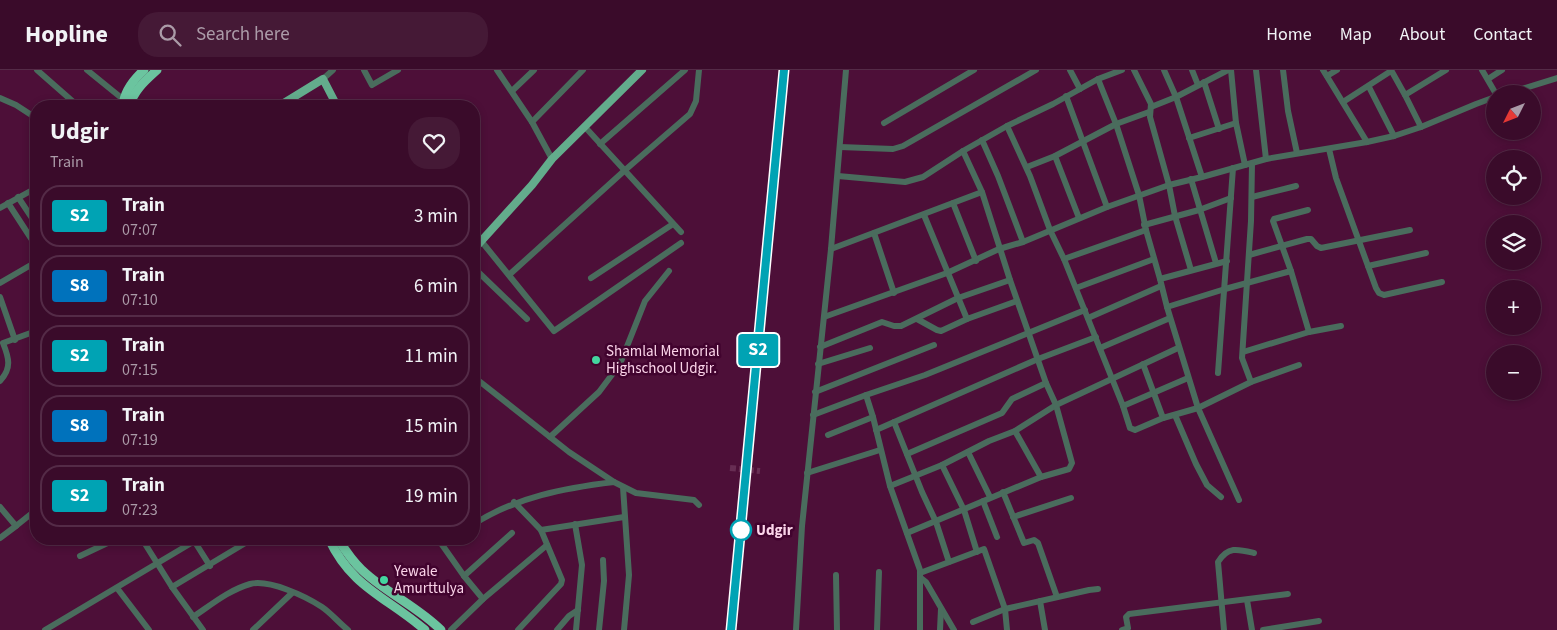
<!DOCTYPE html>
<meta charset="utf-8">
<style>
:root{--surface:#3a0b2a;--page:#451936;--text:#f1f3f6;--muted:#ab9ba8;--line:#542b47}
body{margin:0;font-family:"Source Sans 3",sans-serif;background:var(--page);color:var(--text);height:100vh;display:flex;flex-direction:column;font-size:19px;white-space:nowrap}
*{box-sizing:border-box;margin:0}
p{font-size:16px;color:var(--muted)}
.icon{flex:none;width:28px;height:28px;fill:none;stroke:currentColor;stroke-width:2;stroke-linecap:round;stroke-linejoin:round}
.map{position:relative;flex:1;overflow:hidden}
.side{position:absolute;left:30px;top:30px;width:450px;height:445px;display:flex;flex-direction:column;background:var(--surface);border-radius:20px;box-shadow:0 2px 8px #0003,0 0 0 1px var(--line)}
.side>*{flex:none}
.badge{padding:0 10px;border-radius:4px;font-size:18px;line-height:32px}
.needle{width:32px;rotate:228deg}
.controls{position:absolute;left:1486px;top:15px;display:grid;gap:10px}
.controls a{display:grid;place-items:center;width:55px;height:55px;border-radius:50%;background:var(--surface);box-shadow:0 2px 8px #0003,0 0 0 1px var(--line);font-size:25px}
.map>.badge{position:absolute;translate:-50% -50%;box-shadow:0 0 0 2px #fff}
.round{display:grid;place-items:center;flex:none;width:52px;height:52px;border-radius:20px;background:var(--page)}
.overview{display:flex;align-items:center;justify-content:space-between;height:85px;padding:0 20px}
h1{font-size:24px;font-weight:700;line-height:38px}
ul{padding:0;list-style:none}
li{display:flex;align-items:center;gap:15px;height:62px;margin:0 10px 8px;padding:0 10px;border:2px solid var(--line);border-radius:20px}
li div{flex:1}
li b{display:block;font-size:19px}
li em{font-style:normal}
li .badge{min-width:55px;font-weight:700;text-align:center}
header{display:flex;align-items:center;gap:30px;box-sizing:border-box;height:70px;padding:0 25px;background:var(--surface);border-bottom:1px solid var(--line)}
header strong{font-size:24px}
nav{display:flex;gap:28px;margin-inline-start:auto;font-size:18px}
.search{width:350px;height:45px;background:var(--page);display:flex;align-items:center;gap:12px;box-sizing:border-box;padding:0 18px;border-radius:20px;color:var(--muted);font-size:19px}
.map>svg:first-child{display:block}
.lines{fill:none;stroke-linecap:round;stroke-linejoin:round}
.minor-tunnel{stroke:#672d53;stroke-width:6;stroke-dasharray:6 3;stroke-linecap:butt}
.minor{stroke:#4a6c5d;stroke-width:6}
.major{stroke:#63ac8c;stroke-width:8}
.highway{stroke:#6bc49f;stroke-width:9}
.rail{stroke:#e5bcd3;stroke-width:2;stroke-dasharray:9 9;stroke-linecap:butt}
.line-casing{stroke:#fff;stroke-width:11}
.line{stroke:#00a3b4;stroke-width:8}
.poi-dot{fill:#44d49f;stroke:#41032e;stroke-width:2}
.stop-dot{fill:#fff;stroke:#00a3b4;stroke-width:2.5}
.labels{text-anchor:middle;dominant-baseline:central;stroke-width:5;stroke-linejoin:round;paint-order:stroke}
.poi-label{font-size:15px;fill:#fbd4e9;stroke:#41032e;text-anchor:start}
.stop-label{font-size:15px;font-weight:bold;fill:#fbd4e9;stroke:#41032e;text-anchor:start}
</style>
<header>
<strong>Hopline</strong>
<div class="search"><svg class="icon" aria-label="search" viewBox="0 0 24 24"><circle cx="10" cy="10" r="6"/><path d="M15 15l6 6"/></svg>Search here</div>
<nav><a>Home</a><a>Map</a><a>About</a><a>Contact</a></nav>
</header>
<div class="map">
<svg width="1557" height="560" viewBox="0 0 1557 560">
<rect width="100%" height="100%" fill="#4d0f38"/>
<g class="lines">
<!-- minor-tunnel -->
<path class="minor-tunnel" d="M730,398l30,3"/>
<!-- minor -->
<g class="minor">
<path d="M37,0l41,36"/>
<path d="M87,0l37,30"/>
<path d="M364,0l8,15 26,-15"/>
<path d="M497,0l35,52 20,37"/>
<path d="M1070,0l10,19"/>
<path d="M1134,0l17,34 -1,13 19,68 6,31 16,54"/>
<path d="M1164,0l12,27 26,80"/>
<path d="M1192,0l6,15"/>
<path d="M1231,0l5,53 9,42"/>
<path d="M1256,0l10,89"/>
<path d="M1283,0l5,41 9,42"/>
<path d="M1323,0l44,72"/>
<path d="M1391,0l14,25 16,32"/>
<path d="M1482,0l14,24"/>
<path d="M1327,6l10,-6"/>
<path d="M323,9l10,-9"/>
<path d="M1098,9l18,45 23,71 7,35 14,49 7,28 31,101 41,92"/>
<path d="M1488,9l14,-9"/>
<path d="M1204,12l15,47"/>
<path d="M1369,17l25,49"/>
<path d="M512,21l22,-21"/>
<path d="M1506,24l51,-16"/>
<path d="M1405,25l41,-25"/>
<path d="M1066,26l41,111"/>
<path d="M0,28l16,7 20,13"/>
<path d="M1343,32l48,-31"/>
<path d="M1151,37l25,-10 52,-27"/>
<path d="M532,52l51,-52"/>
<path d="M884,53l90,-53"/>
<path d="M1007,56l23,50 20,54 14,29 59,147 65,-28"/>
<path d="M585,57l96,105"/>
<path d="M1189,68l47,-15"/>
<path d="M982,70l16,36 25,66"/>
<path d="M600,74l85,-74"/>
<path d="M840,77l53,2 10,-3 133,-76"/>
<path d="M1329,79l7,29 40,110 3,5 5,2 58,-13"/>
<path d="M1055,86l24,62"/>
<path d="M1027,97l28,-11 61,-32 33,-12"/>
<path d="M838,106l67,6 18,-5 40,-26 44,-25 46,-22 45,-25 24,-9"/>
<path d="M1191,109l25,84"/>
<path d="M18,127l18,27"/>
<path d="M1252,127l44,-11"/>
<path d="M8,133l28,43"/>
<path d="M953,133l23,58"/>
<path d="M0,138l36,-20"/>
<path d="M1308,140l-34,9 -1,2 18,50 18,61"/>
<path d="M924,145l43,104"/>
<path d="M1144,155l55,-15 32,-12"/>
<path d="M874,163l20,60"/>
<path d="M482,172l72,89 127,-88"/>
<path d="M831,179l151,-57"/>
<path d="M1249,185l58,-16h4l6,7 4,2 89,-18"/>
<path d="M1064,189l82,-29"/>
<path d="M1368,196l58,-13"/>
<path d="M474,198l53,51"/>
<path d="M509,205l115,-104 66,-57 6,-13 3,-31"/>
<path d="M591,208l82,-54"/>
<path d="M1160,209l67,-18"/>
<path d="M0,213l36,-21"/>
<path d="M1076,218l78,-29"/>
<path d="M0,227l15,43"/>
<path d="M1167,237l58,-18 66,-18"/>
<path d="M824,247l123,-44 52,-24 24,-7 84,-35 62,-22 33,-8 64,-18 101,-17 27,-6 27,-9 55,-23 19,-7"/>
<path d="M1088,248l73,-32"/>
<path d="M917,249l20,11 4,1 26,-12 50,-18"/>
<path d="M820,277l62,-25 12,4h7l57,-28 52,-18"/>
<path d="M1100,278l70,-30"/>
<path d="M1243,282l66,-20 32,-6"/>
<path d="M818,294l52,-16"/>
<path d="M1143,294l20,54"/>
<path d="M1218,303l15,-205"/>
<path d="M474,307l95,75 45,30 22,11 58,7 5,5"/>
<path d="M0,311c12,-13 9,-23 3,-38l33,-12"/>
<path d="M1251,312l-9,-24 9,-137 1,-57"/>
<path d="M815,322l119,-47"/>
<path d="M1123,336l7,22 5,2 28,-12 35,-10 53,-26 48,-17"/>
<path d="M813,345l53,-20 59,-20 160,-65"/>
<path d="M1175,345l21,49 11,21 14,12"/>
<path d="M873,347l17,69 30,84v60"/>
<path d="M35,352h1"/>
<path d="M894,352l28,70 14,30 13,40"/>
<path d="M876,360l162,-71 58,-22"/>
<path d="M1015,361l26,46"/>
<path d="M828,365l45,-18 -7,-22"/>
<path d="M550,367l49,-45 21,-28 25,-63 24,-30"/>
<path d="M968,382l22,45"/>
<path d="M907,384l95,-41 10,-14 34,-16"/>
<path d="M942,395l22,45 13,42"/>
<path d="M807,403l73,-23"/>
<path d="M890,416l52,-21 47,-24 26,-10 41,-26 122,-57"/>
<path d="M623,417l6,88 -5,55"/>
<path d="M1003,422l21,51 10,-3 4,3 19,54"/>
<path d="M983,431l14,36"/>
<path d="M514,432l27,28 21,50 -1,4 -43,46"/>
<path d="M0,437l16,19 20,-16"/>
<path d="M1013,447l58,-19"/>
<path d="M474,454c42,-27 91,-36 140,-42"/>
<path d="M575,454l7,41 -6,65"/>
<path d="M541,460l83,-13"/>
<path d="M907,463l134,-56 28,-8 3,-6 -16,-58 -10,-22 -36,-103 -28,-88 -19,-41"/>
<path d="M0,468l16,-12"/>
<path d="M142,469l30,48 31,43"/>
<path d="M193,469l17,27"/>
<path d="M438,469l26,37 19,23"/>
<path d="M80,486l36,-17"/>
<path d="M920,503l64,-24 21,60 2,21"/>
<path d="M836,505l1,55"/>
<path d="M464,506l48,-43"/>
<path d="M921,508l5,4 28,48"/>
<path d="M172,517l80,-48"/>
<path d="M117,518l32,42"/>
<path d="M1247,530l5,30"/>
<path d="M1040,531l5,29"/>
<path d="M193,547c18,-12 36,-27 57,-33 19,-5 55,12 72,23 9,6 17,16 26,23"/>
<path d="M973,552l32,-13 84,-19 9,-1"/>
<path d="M45,560l153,-91"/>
<path d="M253,560l39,-37"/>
<path d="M451,560l32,-31 64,-54"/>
<path d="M557,560l12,-14 9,-6"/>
<path d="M599,560l5,-49 -1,-21"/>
<path d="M796,560l6,-104 29,-277 15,-179"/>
<path d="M877,560l2,-58"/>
<path d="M940,560l1,-21"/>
<path d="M1122,560l6,-2 -2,-11 3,-3 159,-20"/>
<path d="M1224,560l-6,-68c10,-16 20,-13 36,-9"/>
<path d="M1263,560l56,-9"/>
</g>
<!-- major -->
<g class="major">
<path d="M279,36l44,-27 14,27"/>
<path d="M474,179l58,-64 20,-26 90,-89"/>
</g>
<!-- highway -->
<g class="highway">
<path d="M123,36c1,-15 10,-26 21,-36"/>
<path d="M130,36c3,-15 16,-26 27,-36"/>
<path d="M329,469c23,49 58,58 96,91"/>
<path d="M338,469c7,11 14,22 24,31 24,23 55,36 79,60"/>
</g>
<!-- rail -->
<path class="rail" d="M731,560l53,-560"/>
</g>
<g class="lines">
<!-- line casing -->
<g class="line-casing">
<path id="line" d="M731,560l53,-560"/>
</g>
<!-- line -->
<use href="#line" class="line"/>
</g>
<!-- markers -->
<g class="poi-dot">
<circle cx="596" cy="290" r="5"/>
<circle cx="384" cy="510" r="5"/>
</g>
<circle class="stop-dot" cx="741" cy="460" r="10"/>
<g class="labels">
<!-- poi labels -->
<g class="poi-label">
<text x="606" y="281">Shamlal Memorial<tspan x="606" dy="17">Highschool Udgir.</tspan></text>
<text x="394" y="501">Yewale<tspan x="394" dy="17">Amurttulya</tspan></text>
</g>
<!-- stop labels -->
<g class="stop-label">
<text x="756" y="460">Udgir</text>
</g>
</g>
</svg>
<div class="controls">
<a><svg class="needle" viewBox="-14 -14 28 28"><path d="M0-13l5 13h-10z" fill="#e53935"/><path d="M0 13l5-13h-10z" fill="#ab9ba8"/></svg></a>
<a><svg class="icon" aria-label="locate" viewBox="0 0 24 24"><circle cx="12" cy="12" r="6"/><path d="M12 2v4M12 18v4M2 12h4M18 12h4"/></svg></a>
<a><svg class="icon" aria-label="layers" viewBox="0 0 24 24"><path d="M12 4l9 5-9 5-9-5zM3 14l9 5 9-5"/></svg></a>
<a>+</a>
<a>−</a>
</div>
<b class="badge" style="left:758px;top:280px;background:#00a3b4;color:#fff">S2</b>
<section class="side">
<div class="overview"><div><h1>Udgir</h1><p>Train</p></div><a class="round"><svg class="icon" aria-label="heart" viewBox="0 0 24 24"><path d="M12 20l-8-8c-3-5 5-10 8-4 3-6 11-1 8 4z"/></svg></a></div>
<ul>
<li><span class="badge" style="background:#00a3b4;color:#fff">S2</span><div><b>Train</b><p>07:07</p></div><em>3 min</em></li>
<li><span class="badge" style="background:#0072bc;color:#fff">S8</span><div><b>Train</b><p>07:10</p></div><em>6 min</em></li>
<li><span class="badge" style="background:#00a3b4;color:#fff">S2</span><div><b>Train</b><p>07:15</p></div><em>11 min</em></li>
<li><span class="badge" style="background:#0072bc;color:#fff">S8</span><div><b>Train</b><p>07:19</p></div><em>15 min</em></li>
<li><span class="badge" style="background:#00a3b4;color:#fff">S2</span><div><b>Train</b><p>07:23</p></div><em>19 min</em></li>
</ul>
</section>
</div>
